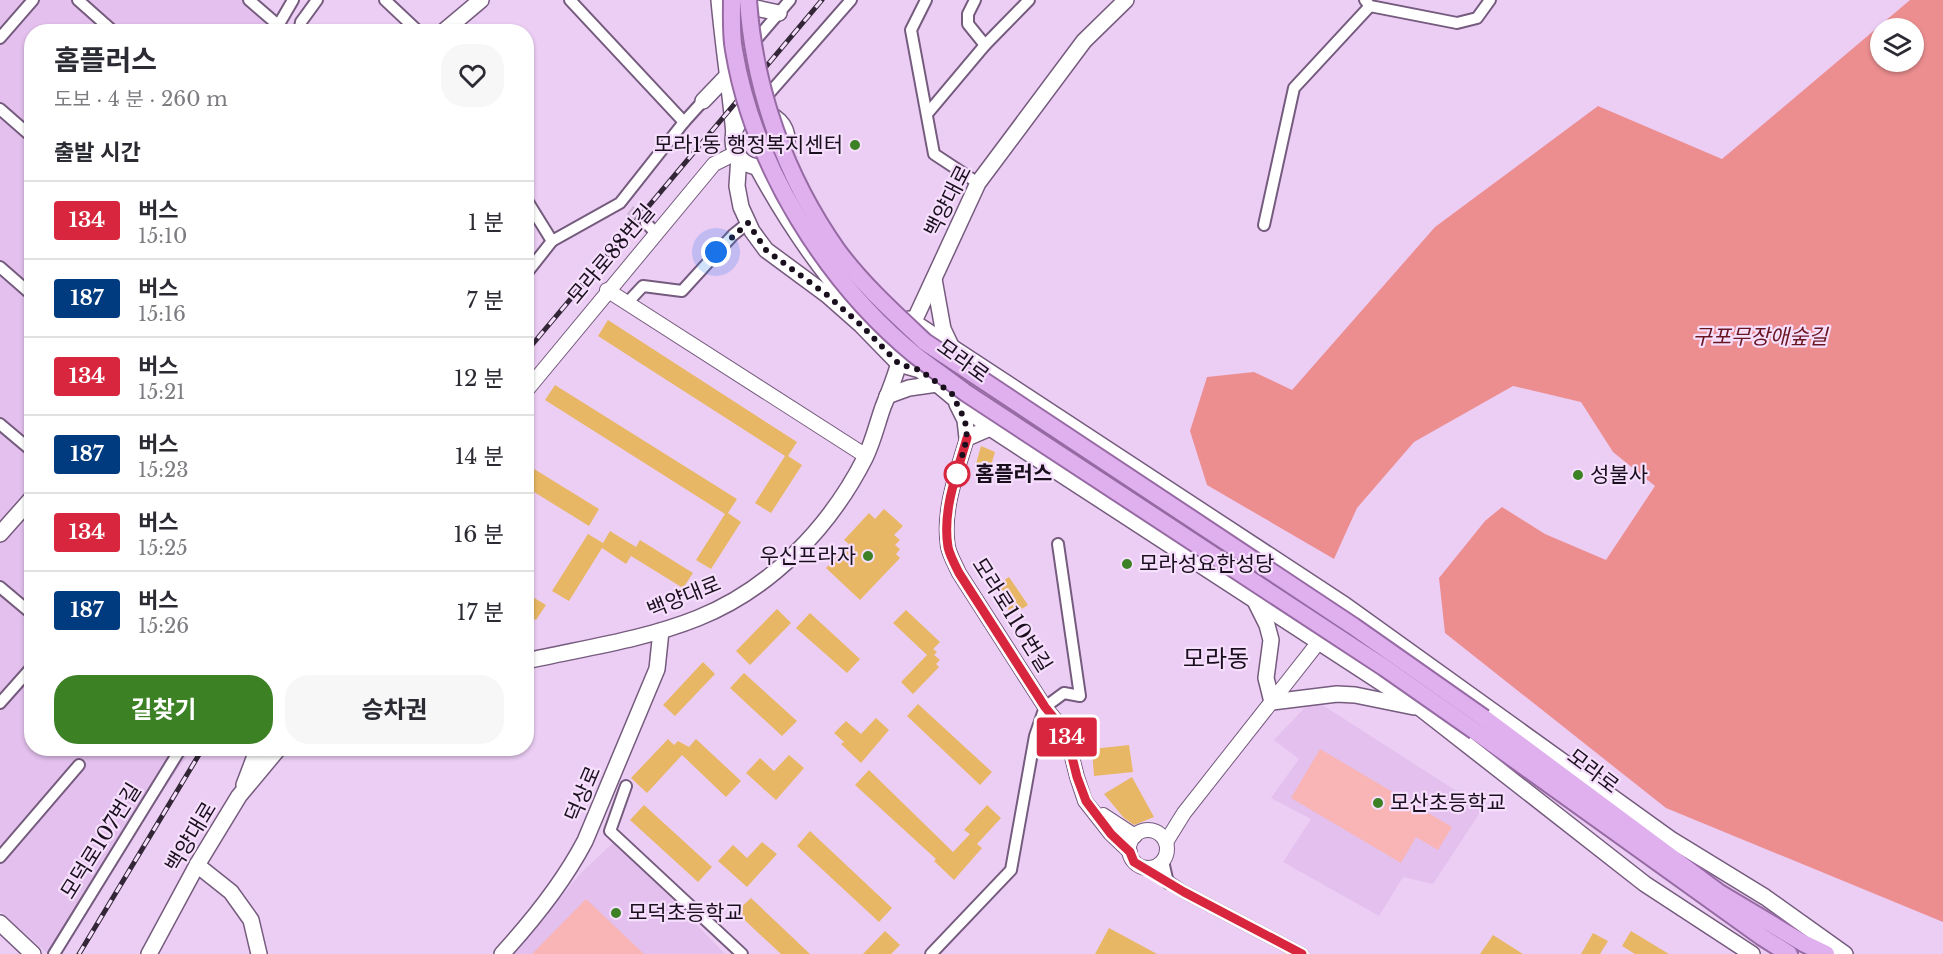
<!DOCTYPE html>
<html lang="ko">
<meta charset="utf-8">
<style>
:root{--surface:#fff;--page:#f7f7f7;--text:#2b2b33;--muted:#7c7c81;--line:#e1e1e2;--accent:#3c8124}
body{margin:0;font-family:"Libre Baskerville","Noto Sans KR",serif;background:var(--page);color:var(--text);height:100vh;display:flex;flex-direction:column;font-size:22px;white-space:nowrap}
*{box-sizing:border-box;margin:0}
p{font-size:20px;color:var(--muted)}
.icon{flex:none;width:33px;height:33px;fill:none;stroke:currentColor;stroke-width:2;stroke-linecap:round;stroke-linejoin:round}
.map{position:relative;flex:1;overflow:hidden}
.details{position:absolute;left:24px;top:24px;width:510px;height:732px;display:flex;flex-direction:column;background:var(--surface);border-radius:24px;box-shadow:0 2px 4px #0004}
.details>*{flex:none}
.badge{padding:0 12px;border-radius:4px;font-size:21px;line-height:39px}
.tools{position:absolute;left:1870px;top:18px;display:grid;gap:12px}
.tools a{display:grid;place-items:center;width:54px;height:54px;border-radius:50%;background:var(--surface);box-shadow:0 2px 4px #0004;font-size:30px}
.you{position:absolute;width:30px;height:30px;margin:-15px;border:4px solid #fff;border-radius:50%;background:#1a73e8;box-shadow:0 0 0 9px #1a73e833}
.map>.badge{position:absolute;translate:-50% -50%;box-shadow:0 0 0 3px #fff}
h2{padding:0 30px;font-size:22px;line-height:54px}
.round{display:grid;place-items:center;flex:none;width:63px;height:63px;border-radius:24px;background:var(--page)}
.overview{display:flex;align-items:center;justify-content:space-between;height:102px;padding:0 30px}
h1{font-size:28px;font-weight:700;line-height:45px}
.button{display:flex;gap:12px;margin-top:auto;padding:12px 30px}
.button a{flex:1;height:69px;border-radius:24px;background:var(--accent);color:#fff;font-size:24px;font-weight:700;line-height:69px;text-align:center}
.button a+a{background:var(--page);color:var(--text)}
ul{padding:0;list-style:none}
li{display:flex;align-items:center;gap:18px;height:78px;padding:0 30px;border-top:2px solid var(--line)}
li div{flex:1}
li b{display:block;font-size:22px}
li em{font-style:normal}
li .badge{min-width:66px;font-weight:700;text-align:center}
.map>svg:first-child{display:block}
.built{fill:#e3c0ed}
.green{fill:#f9b5b5}
.forest{fill:#ec8e90;fill-rule:evenodd}
.building{fill:#e8b765}
.lines{fill:none;stroke-linecap:round;stroke-linejoin:round}
.minor-tunnel{stroke:#ccb2d5;stroke-width:10;stroke-dasharray:10 5;stroke-linecap:butt}
.minor-casing{stroke:#755b7d;stroke-width:14}
.tertiary-casing{stroke:#755b7d;stroke-width:16}
.secondary-casing{stroke:#755b7d;stroke-width:18}
.trunk-casing{stroke:#966aa2;stroke-width:20}
.minor{stroke:#fff;stroke-width:10}
.tertiary{stroke:#fff;stroke-width:14}
.secondary{stroke:#fff;stroke-width:15}
.trunk{stroke:#e0afee;stroke-width:16}
.rail-casing{stroke:#332737;stroke-width:5}
.rail{stroke:#f6defd;stroke-width:3;stroke-dasharray:9;stroke-linecap:butt}
.trunk-bridge-casing{stroke:#966aa2;stroke-width:20;stroke-linecap:butt}
.trunk-bridge{stroke:#e0afee;stroke-width:16}
.line-casing{stroke:#fff;stroke-width:14}
.line{stroke:#d7263d;stroke-width:9}
.walk{stroke:#1a101d;stroke-width:6;stroke-dasharray:0 10.8}
.poi-dot{fill:#3c8124;stroke:#f6defd;stroke-width:2}
.stop-dot{fill:#fff;stroke:#d7263d;stroke-width:3}
.labels{text-anchor:middle;dominant-baseline:central;stroke-width:4.5;stroke-linejoin:round;paint-order:stroke}
.poi-label{font-size:21px;fill:#1a101d;stroke:#f6defd;text-anchor:start}
.street-label{font-size:21px;fill:#1a101d;stroke:#f6defd}
.park-label{font-size:21px;font-style:italic;fill:#691621;stroke:#f6defd}
.stop-label{font-size:21px;font-weight:bold;fill:#1a101d;stroke:#f6defd;text-anchor:start}
.quarter-label{font-size:24px;fill:#1a101d;stroke:#f6defd}
</style>
<div class="map">
<svg width="1943" height="954" viewBox="0 0 1943 954">
<rect width="100%" height="100%" fill="#eccef5"/>
<!-- built -->
<g class="built">
<path d="M0,0h250l28,25 -3,7h-243v716l160,1 -144,205 -48,-43z"/>
<path d="M1313,699l170,109 -50,76 -30,-7 -24,39 -96,-54 28,-43 -40,-21 28,-39 -25,-19z"/>
<path d="M615,841l110,113h-215l73,-83z"/>
</g>
<!-- green -->
<g class="green">
<path d="M1320,749l132,78 -14,23 -22,-13 -15,26 -110,-65z"/>
<path d="M586,899l58,55h-112z"/>
</g>
<!-- forest -->
<path class="forest" d="M1910,0h33v922l-277,-114 -221,-175 -6,-55 46,-57 17,-14 43,27 61,26 49,-74 -42,-34 -32,-50 -68,-16 -99,56 -57,66 -23,51 -127,-74 -17,-54 17,-54 47,-5 38,18 143,-163 163,-121 124,53zM1881,28h33v34h-33z"/>
<!-- building -->
<g class="building">
<path d="M608,320l189,122 -9,14 14,9 -31,48 -16,-10 30,-47 -187,-120z"/>
<path d="M555,385l182,114 -9,14 13,9 -30,47 -15,-9 29,-46 -180,-114z"/>
<path d="M981,446l14,6 -6,20 -13,-8z"/>
<path d="M526,464l73,45 -10,17 -63,-39z"/>
<path d="M884,509l19,17 -9,9 6,5 -5,5 5,4 -4,5 4,4 -40,42 -34,-32 23,-24 -5,-4 25,-27 6,6z"/>
<path d="M610,531l26,16 4,-7 53,33 -10,15 -52,-32 -5,8 -24,-16 -33,53 -17,-10 36,-57 15,9z"/>
<path d="M1009,577l19,28 -16,10 -18,-28z"/>
<path d="M526,593l20,12 -10,15 -10,-6z"/>
<path d="M777,609l14,14 -41,42 -14,-14z"/>
<path d="M906,610l34,32 -7,7 4,3 -3,3 6,5 -4,4 3,3 -26,27 -12,-12 26,-27 -34,-32z"/>
<path d="M810,613l50,46 -13,14 -51,-45z"/>
<path d="M703,662l12,12 -40,42 -12,-11z"/>
<path d="M744,673l53,48 -15,15 -52,-48z"/>
<path d="M918,704l74,68 -12,13 -73,-69z"/>
<path d="M876,718l13,12 -28,33 -20,-19 3,-2 -10,-9 12,-12 15,13z"/>
<path d="M668,739l6,6 4,-4 11,6 7,-8 45,42 -15,16 -44,-42 -35,38 -16,-15z"/>
<path d="M1129,745l4,27 -39,4 -2,-27z"/>
<path d="M789,755l15,13 -28,32 -30,-27 14,-15 14,13z"/>
<path d="M869,770l84,82 17,-18 -6,-4 23,-25 14,13 -24,26 5,4 -28,32 -20,-19 2,-2 -81,-74z"/>
<path d="M1132,777l22,40 -20,8 -10,-7 -20,-24z"/>
<path d="M644,805l68,62 -14,15 -68,-62z"/>
<path d="M810,831l82,77 -13,14 -82,-76z"/>
<path d="M762,842l15,12 -30,33 -29,-26 15,-16 14,13z"/>
<path d="M751,898l59,56h-29l-45,-42z"/>
<path d="M1109,928l48,26h-62z"/>
<path d="M885,931l15,14 -9,9h-28z"/>
<path d="M1631,931l38,23h-34l-13,-8z"/>
<path d="M1593,933l15,8 -8,13h-19z"/>
<path d="M1493,935l30,19h-43z"/>
</g>
<g class="lines">
<!-- minor-tunnel -->
<path class="minor-tunnel" d="M630,210l16,13"/>
<!-- minor casing -->
<g class="minor-casing">
<g id="minor">
<path d="M78,0l36,32"/>
<path d="M249,0l29,25"/>
<path d="M385,0l34,32"/>
<path d="M570,0l114,122"/>
<path d="M926,0l-15,30 23,124 44,29"/>
<path d="M975,0l-7,14v10l17,21"/>
<path d="M1365,0l5,6 87,17 20,-5 13,-18"/>
<path d="M275,31l18,-31"/>
<path d="M299,32l2,-10 16,-22"/>
<path d="M0,38l33,-38"/>
<path d="M754,42l36,-42"/>
<path d="M766,97l85,-97"/>
<path d="M0,109l32,28"/>
<path d="M927,114l58,-69 44,-45"/>
<path d="M526,199l26,42 68,-38 64,-81 19,-21"/>
<path d="M646,223l10,10"/>
<path d="M1264,225l30,-137 76,-82"/>
<path d="M0,267l32,28"/>
<path d="M526,274l26,-33"/>
<path d="M627,303l16,-17 39,5 51,-56 15,-12"/>
<path d="M0,424l32,27"/>
<path d="M0,587l32,27"/>
<path d="M0,703l32,-36"/>
<path d="M626,786l-16,45 132,123"/>
<path d="M0,857l79,-92"/>
<path d="M1163,861l5,22"/>
<path d="M1148,868l36,24 118,62"/>
<path d="M54,954l127,-206"/>
<path d="M931,954l80,-84 24,-134 10,-29 19,-14 16,3 -22,-152"/>
</g>
</g>
<!-- tertiary casing -->
<g class="tertiary-casing">
<g id="tertiary">
<path d="M607,290l259,166"/>
<path d="M526,391l188,-227 22,-11"/>
<path d="M967,438c-10,35 -25,72 -19,109 2,9 7,17 11,26l86,134 21,26 11,44 8,24 26,33 19,18"/>
<path d="M1103,815l32,21"/>
<circle cx="1148" cy="849" r="19"/>
<path d="M1166,842l18,-29 141,-179"/>
</g>
</g>
<!-- secondary casing -->
<g class="secondary-casing">
<g id="secondary">
<path d="M719,0c4,45 11,89 15,134"/>
<path d="M751,7l28,6"/>
<path d="M443,32l38,-32"/>
<path d="M703,101l25,-26"/>
<circle cx="760" cy="140" r="27"/>
<path d="M739,156l-2,30 4,21 11,24 14,19 61,45 34,30 38,39 21,6 70,58 430,280 225,176 107,70"/>
<path d="M757,167c27,50 60,99 97,141"/>
<path d="M934,279l9,50 9,19"/>
<path d="M909,319l436,286 327,235 93,57 80,57"/>
<path d="M910,330l68,-147 106,-142 42,-41"/>
<path d="M887,396l22,-8 28,-4"/>
<path d="M957,404l8,16 2,18 23,-10"/>
<path d="M0,534l32,-36"/>
<path d="M1255,601l12,24 4,15 -5,38 6,24 65,-8 18,1 59,12"/>
<path d="M526,661c58,-13 117,-21 172,-43 73,-29 132,-91 167,-160 8,-16 12,-34 18,-51 7,-17 14,-34 18,-52"/>
<path d="M244,785l14,-37"/>
<path d="M197,865l34,27 20,28 8,34"/>
<path d="M0,923l33,31"/>
<path d="M149,954l48,-89 42,-69 40,-48"/>
<path d="M502,954c32,-35 61,-71 83,-113l72,-172 4,-38"/>
</g>
</g>
<!-- trunk casing -->
<g class="trunk-casing">
<g id="trunk">
<path d="M1484,718l234,174 85,51 23,11"/>
<path d="M1475,731l287,206 27,17"/>
</g>
</g>
<!-- minor -->
<use href="#minor" class="minor"/>
<!-- tertiary -->
<use href="#tertiary" class="tertiary"/>
<!-- secondary -->
<use href="#secondary" class="secondary"/>
<!-- trunk -->
<use href="#trunk" class="trunk"/>
<!-- rail casing -->
<g class="rail-casing">
<g id="rail">
<path d="M526,352l296,-352"/>
<path d="M79,954l124,-206"/>
</g>
</g>
<!-- rail -->
<use href="#rail" class="rail"/>
<!-- trunk-bridge casing -->
<g class="trunk-bridge-casing">
<g id="trunk-bridge">
<path d="M732,0c0,16 -1,34 2,50 19,115 92,232 181,305 17,13 34,25 51,38l419,275 90,63"/>
<path d="M748,0c6,89 37,176 89,250 25,34 57,63 88,92l428,284 131,92"/>
</g>
</g>
<!-- trunk-bridge -->
<use href="#trunk-bridge" class="trunk-bridge"/>
</g>
<g class="lines">
<!-- line casing -->
<g class="line-casing">
<path id="line" d="M967,438c-10,35 -25,72 -19,109 2,9 7,18 11,26l86,134 21,26 11,44 9,24 25,33 19,18 4,10 50,30 118,62"/>
</g>
<!-- line -->
<use href="#line" class="line"/>
<!-- walk -->
<path class="walk" d="M716,252l32,-29 18,27 61,45 34,30 38,39 21,6 32,24 13,26 2,18 -12,44 2,-8"/>
</g>
<!-- markers -->
<g class="poi-dot">
<circle cx="855" cy="145" r="6"/>
<circle cx="1578" cy="475" r="6"/>
<circle cx="868" cy="556" r="6"/>
<circle cx="1127" cy="564" r="6"/>
<circle cx="1378" cy="803" r="6"/>
<circle cx="616" cy="913" r="6"/>
</g>
<circle class="stop-dot" cx="957" cy="474" r="12"/>
<g class="labels">
<!-- poi labels -->
<g class="poi-label">
<text x="843" y="145" text-anchor="end">모라1동 행정복지센터</text>
<text x="1590" y="475">성불사</text>
<text x="856" y="556" text-anchor="end">우신프라자</text>
<text x="1139" y="564">모라성요한성당</text>
<text x="1390" y="803">모산초등학교</text>
<text x="628" y="913">모덕초등학교</text>
</g>
<!-- street labels -->
<g class="street-label">
<text transform="translate(948 201) rotate(-63)">백양대로</text>
<text transform="translate(611 254) rotate(-50)">모라로88번길</text>
<text transform="translate(963 361) rotate(36)">모라로</text>
<text transform="translate(684 597) rotate(-22)">백양대로</text>
<text transform="translate(1012 615) rotate(58)">모라로110번길</text>
<text transform="translate(1593 771) rotate(37)">모라로</text>
<text transform="translate(583 794) rotate(-67)">덕상로</text>
<text transform="translate(191 837) rotate(-59)">백양대로</text>
<text transform="translate(101 841) rotate(-58)">모덕로107번길</text>
</g>
<!-- park labels -->
<g class="park-label">
<text x="1760" y="337">구포무장애숲길</text>
</g>
<!-- stop labels -->
<g class="stop-label">
<text x="975" y="474">홈플러스</text>
</g>
<!-- quarter labels -->
<g class="quarter-label">
<text x="1216" y="658">모라동</text>
</g>
</g>
</svg>
<div class="tools">
<a><svg class="icon" aria-label="layers" viewBox="0 0 24 24"><path d="M12 4l9 5-9 5-9-5zM3 14l9 5 9-5"/></svg></a>
</div>
<div class="you" style="left:716px;top:252px"></div>
<b class="badge" style="left:1067px;top:737px;background:#d7263d;color:#fff">134</b>
<section class="details">
<div class="overview"><div><h1>홈플러스</h1><p>도보 · 4 분 · 260 m</p></div><a class="round"><svg class="icon" aria-label="heart" viewBox="0 0 24 24"><path d="M12 20l-8-8c-3-5 5-10 8-4 3-6 11-1 8 4z"/></svg></a></div>
<h2>출발 시간</h2>
<ul>
<li><span class="badge" style="background:#d7263d;color:#fff">134</span><div><b>버스</b><p>15:10</p></div><em>1 분</em></li>
<li><span class="badge" style="background:#003b80;color:#fff">187</span><div><b>버스</b><p>15:16</p></div><em>7 분</em></li>
<li><span class="badge" style="background:#d7263d;color:#fff">134</span><div><b>버스</b><p>15:21</p></div><em>12 분</em></li>
<li><span class="badge" style="background:#003b80;color:#fff">187</span><div><b>버스</b><p>15:23</p></div><em>14 분</em></li>
<li><span class="badge" style="background:#d7263d;color:#fff">134</span><div><b>버스</b><p>15:25</p></div><em>16 분</em></li>
<li><span class="badge" style="background:#003b80;color:#fff">187</span><div><b>버스</b><p>15:26</p></div><em>17 분</em></li>
</ul>
<div class="button"><a>길찾기</a><a>승차권</a></div>
</section>
</div>
